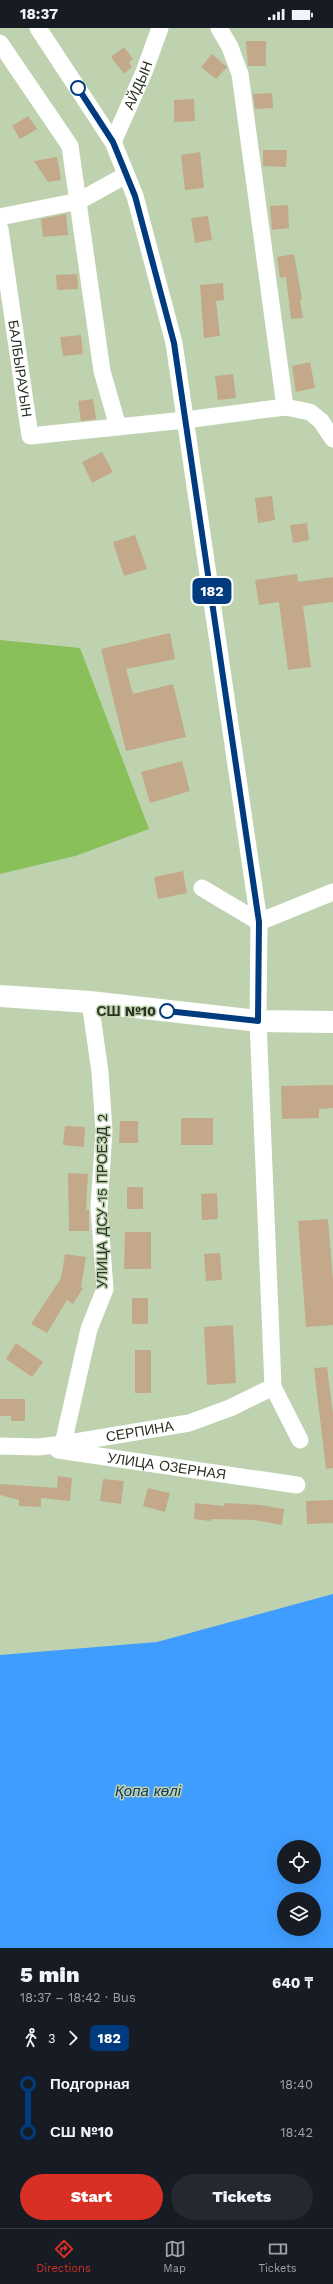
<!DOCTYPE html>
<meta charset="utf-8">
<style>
:root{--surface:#171b24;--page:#242831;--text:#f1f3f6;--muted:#9ea1a6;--line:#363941;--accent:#d93025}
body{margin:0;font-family:"Work Sans",sans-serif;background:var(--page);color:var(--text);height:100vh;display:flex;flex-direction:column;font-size:15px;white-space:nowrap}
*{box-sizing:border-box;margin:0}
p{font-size:13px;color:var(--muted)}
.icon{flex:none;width:22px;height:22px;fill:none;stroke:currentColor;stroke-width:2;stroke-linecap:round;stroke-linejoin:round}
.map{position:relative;height:1920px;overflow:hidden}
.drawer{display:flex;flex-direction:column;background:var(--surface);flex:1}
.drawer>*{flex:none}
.badge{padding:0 8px;border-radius:6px;font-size:14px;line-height:26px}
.tools{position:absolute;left:277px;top:1812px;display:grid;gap:8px}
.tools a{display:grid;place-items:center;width:44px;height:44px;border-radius:50%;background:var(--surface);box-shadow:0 4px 16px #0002;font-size:20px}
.map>.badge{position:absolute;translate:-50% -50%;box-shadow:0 0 0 2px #fff}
.legs{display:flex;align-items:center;gap:6px;height:44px;padding:0 20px;font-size:13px}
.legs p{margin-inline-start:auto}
.overview{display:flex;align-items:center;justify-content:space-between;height:68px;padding:0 20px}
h1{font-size:22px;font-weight:800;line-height:30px}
.cta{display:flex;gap:8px;margin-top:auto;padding:8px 20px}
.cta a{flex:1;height:46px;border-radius:24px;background:var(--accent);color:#fff;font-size:16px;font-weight:800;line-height:46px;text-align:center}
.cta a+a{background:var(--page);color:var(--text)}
ul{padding:0 20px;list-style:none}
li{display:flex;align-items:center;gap:14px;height:48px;font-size:15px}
li i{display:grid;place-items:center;width:6px;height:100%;margin:0 5px;background:currentColor}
li i::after{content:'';width:10px;height:10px;margin:-5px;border:3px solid;border-radius:50%;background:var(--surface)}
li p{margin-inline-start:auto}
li:first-child i{background:linear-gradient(#0000 50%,currentColor 0)}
li:last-child i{background:linear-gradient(currentColor 50%,#0000 0)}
.status{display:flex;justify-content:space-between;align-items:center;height:28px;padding:0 20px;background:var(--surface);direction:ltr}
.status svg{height:11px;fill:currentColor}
.tab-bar{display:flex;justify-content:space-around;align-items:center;height:56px;border-top:1px solid var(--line);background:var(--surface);font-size:11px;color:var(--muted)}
.tab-bar a{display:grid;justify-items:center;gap:2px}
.tab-bar .selected{color:var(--accent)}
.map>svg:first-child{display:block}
.green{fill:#89c059}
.water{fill:#3f9dff;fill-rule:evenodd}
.building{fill:#c3a989}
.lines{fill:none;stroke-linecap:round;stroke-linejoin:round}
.minor{stroke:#fff;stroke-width:17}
.major{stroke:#fff;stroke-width:22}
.line-1-casing{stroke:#fff;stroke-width:9}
.line-1{stroke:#003b80;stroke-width:6}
.stop-1-dot{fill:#fff;stroke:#003b80;stroke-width:2}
.labels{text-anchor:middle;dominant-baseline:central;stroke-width:3;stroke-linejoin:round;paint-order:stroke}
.street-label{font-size:14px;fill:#293123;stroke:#bed2af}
.stop-label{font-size:14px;font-weight:bold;fill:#293123;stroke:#bed2af;text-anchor:end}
.water-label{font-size:15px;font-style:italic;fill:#153a60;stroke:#bed2af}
</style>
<div class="status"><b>18:37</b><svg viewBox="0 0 49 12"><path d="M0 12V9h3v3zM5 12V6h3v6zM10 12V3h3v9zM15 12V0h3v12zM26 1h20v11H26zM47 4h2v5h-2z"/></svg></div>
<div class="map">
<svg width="333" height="1920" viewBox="0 0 333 1920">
<rect width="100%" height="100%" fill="#bed2af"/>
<!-- green -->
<path class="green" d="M0,612l80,8 69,181 -74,27 -75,18z"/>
<!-- water -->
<path class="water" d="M333,1566v354h-333v-293l157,-13zM284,1819h30v30h-30zM284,1871h30v30h-30z"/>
<!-- building -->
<g class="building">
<path d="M246,13h20v25h-18z"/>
<path d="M124,19l9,12 -4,4 3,4 -8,7 -13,-17z"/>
<path d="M212,26l15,13 -11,12 -15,-12z"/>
<path d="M272,65l1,15 -18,1 -2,-15z"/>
<path d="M194,71l1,22 -21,1v-22z"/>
<path d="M28,88l9,13 -17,10 -8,-13z"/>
<path d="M263,122h24l-1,17 -23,-1z"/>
<path d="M200,124l4,36 -19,2 -4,-35z"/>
<path d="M57,129l4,23 -13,2 -14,-21z"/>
<path d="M288,177l1,23 -17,2 -2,-24z"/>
<path d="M66,186l2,21 -25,2 -2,-18z"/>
<path d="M208,188l4,24 -17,3 -4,-25z"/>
<path d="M294,226l8,45 -2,1 3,18 -12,1 -5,-42 -6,1 -3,-21z"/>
<path d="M77,246l1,15 -21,1 -1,-15z"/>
<path d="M223,255l1,17 -8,1 4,35 -16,2 -4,-53z"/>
<path d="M81,307l2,19 -20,2 -3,-19z"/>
<path d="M310,334l5,26 -19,4 -4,-26z"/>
<path d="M233,346l3,24 -18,2 -3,-24z"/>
<path d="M93,371l3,20 -15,2 -3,-20z"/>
<path d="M102,424l11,20 -21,11 -10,-21z"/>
<path d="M272,468l3,24 -17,3 -3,-25z"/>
<path d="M307,495l2,17 -16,3 -3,-18z"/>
<path d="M135,507l12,34 -23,7 -11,-34z"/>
<path d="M297,546l1,8 35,-5v25l-30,4 8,61 -23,3 -9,-68 -20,3 -4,-25z"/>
<path d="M170,605l5,26 -49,10 7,25 40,-10 13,53 -60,14 -25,-102z"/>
<path d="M182,733l8,30 -40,12 -9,-31z"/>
<path d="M183,843l4,22 -29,6 -4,-22z"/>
<path d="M333,1057v23l-14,1v9l-37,1 -1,-33z"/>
<rect x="181" y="1090" width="32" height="27"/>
<path d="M120,1093h18v22h-19z"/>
<path d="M65,1098l20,1 -1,20 -21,-2z"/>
<path d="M68,1145l20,1 -2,36h3v21h-20z"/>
<rect x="127" y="1159" width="16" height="22"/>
<path d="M217,1165l1,26 -16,1 -1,-26z"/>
<path d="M328,1191l5,61v45l-27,2 -8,-106z"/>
<path d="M125,1204h26v37h-27z"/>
<path d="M220,1225l2,27 -16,1 -2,-27z"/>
<path d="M65,1226l21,3 -5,30 2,1 -10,16 -6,-4 -20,33 -16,-9 30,-46z"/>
<rect x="132" y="1270" width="16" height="26"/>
<path d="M233,1297l3,58 -29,2 -3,-58z"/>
<path d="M16,1315l27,19 -11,15 -26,-18z"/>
<rect x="135" y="1322" width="16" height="43"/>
<path d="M327,1339l6,47v54l-7,1 -12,-101z"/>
<path d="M0,1371h25v22h-14v-5h-11z"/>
<path d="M58,1448l14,2 -2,23 -29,-3v9l-22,-1v-6l-19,-5v-11l57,4z"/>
<path d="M103,1451l21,2 -3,23 -21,-3z"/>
<path d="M148,1460l22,5 -5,19 -22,-6z"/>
<path d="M333,1472v23l-26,1 -1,-23z"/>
<path d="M195,1475l29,3v-3l36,2 24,4 -2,16 -27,-5 -44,-1v2l-17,-2z"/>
</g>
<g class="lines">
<!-- minor -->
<g class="minor">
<path d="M38,0l75,114 22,54 39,147 85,579 -1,99 15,366 27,53"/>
<path d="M219,0l11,19 10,27 45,333"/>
<path d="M0,15l70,103 32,225 16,56"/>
<path id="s1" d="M113,114l31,-70 16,-44"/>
<path d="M0,189l79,-16 47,-26"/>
<path id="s2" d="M0,201l30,207 155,-16 100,-13 25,5 11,9 12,18"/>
<path d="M202,860l57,34 74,-30"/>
<path d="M63,1416l26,-115 16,-40 -6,-82 5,-76 -4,-59 -10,-70"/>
<path id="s3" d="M0,1418l38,1 25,-3 126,-21 41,-15 43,-21"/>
<path id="s4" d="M58,1422l239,35"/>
</g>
<!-- major -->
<path class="major" d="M0,968l90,6 168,19 75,1"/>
</g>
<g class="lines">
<!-- line-1 casing -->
<g class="line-1-casing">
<path id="line-1" d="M78,60l35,54 22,54 39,147 85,579 -1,99 -91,-10"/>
</g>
<!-- line-1 -->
<use href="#line-1" class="line-1"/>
</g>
<!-- markers -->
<g class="stop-1-dot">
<circle cx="78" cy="60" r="7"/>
<circle cx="167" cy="983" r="7"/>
</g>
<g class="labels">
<!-- street labels -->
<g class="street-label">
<text stroke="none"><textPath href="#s1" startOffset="62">АЙДЫН</textPath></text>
<text stroke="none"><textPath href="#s2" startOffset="141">БАЛБЫРАУЫН</textPath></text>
<text transform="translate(102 1173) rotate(-90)">УЛИЦА ДСУ-15 ПРОЕЗД 2</text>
<text stroke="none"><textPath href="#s3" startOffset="141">СЕРПИНА</textPath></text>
<text stroke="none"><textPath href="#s4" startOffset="110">УЛИЦА ОЗЕРНАЯ</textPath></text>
</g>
<!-- stop labels -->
<g class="stop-label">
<text x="156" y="983">СШ №10</text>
</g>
<!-- water labels -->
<g class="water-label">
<text x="148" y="1763">Қопа көлі</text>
</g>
</g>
</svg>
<div class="tools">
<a><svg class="icon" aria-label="locate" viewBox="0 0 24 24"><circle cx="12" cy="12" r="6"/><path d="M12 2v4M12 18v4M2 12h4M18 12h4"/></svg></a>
<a><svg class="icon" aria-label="layers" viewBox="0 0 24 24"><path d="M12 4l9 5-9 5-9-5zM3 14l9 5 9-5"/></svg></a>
</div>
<b class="badge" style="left:212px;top:563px;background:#003b80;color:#fff">182</b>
</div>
<section class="drawer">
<div class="overview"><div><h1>5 min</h1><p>18:37 – 18:42 · Bus</p></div><b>640 ₸</b></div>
<div class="legs"><svg class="icon" aria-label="walk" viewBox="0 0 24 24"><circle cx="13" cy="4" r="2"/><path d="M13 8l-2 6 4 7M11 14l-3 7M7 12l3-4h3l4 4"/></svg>3<svg class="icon" aria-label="forward" viewBox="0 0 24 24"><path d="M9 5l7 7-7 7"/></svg><b class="badge" style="background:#003b80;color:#fff">182</b></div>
<ul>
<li><i style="color:#003b80"></i><b>Подгорная</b><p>18:40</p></li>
<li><i style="color:#003b80"></i><b>СШ №10</b><p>18:42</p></li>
</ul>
<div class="cta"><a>Start</a><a>Tickets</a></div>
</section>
<nav class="tab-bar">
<a class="selected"><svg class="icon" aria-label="directions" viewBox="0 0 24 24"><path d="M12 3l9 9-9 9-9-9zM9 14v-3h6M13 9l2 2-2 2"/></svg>Directions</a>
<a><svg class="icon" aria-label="map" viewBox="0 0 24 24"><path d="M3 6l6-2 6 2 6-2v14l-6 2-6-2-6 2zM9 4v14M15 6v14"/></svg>Map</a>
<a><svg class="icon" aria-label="tickets" viewBox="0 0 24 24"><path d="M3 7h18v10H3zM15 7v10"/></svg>Tickets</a>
</nav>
